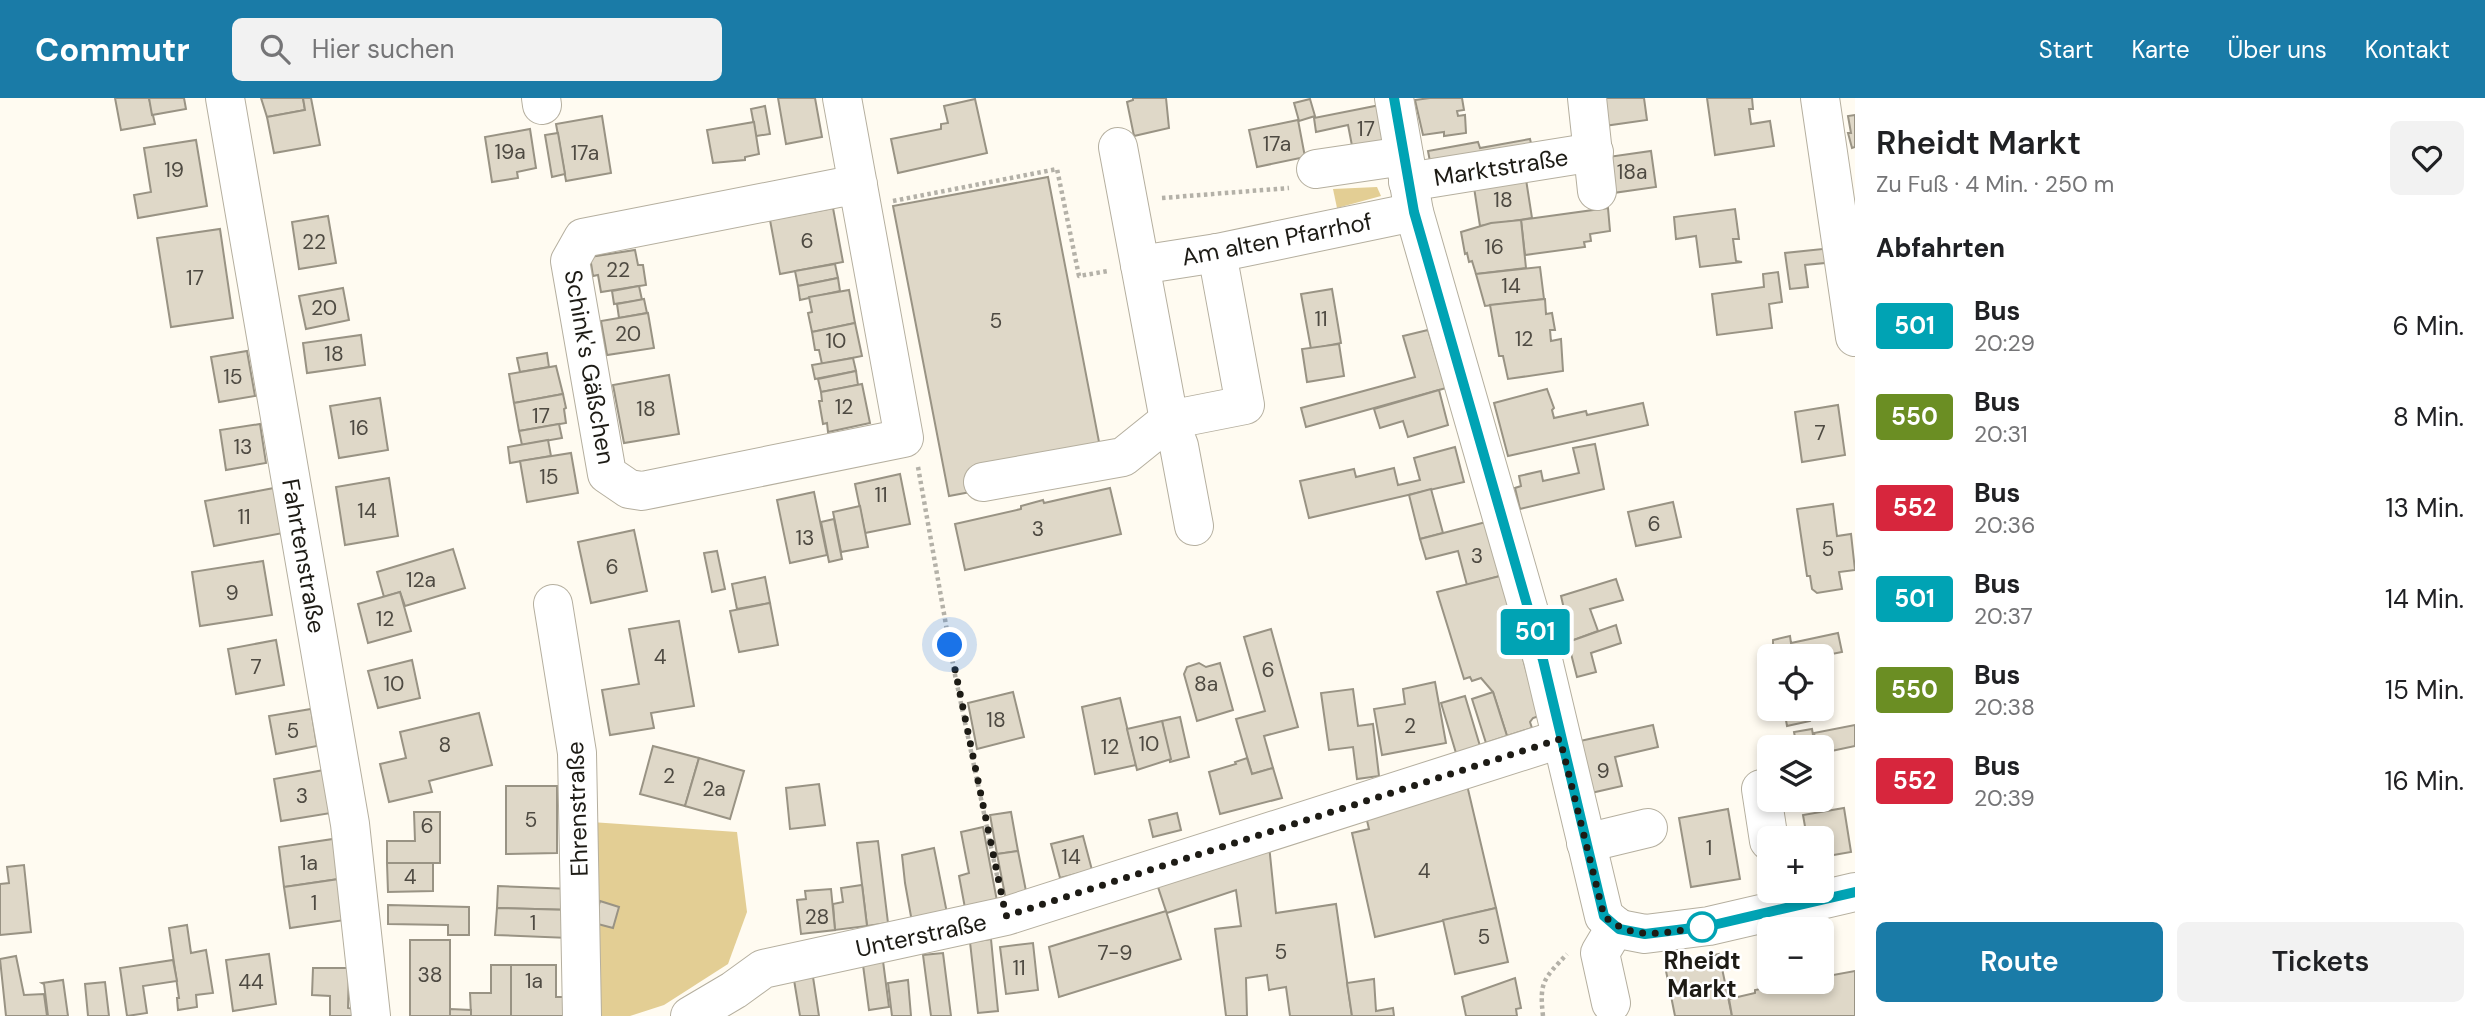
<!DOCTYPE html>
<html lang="de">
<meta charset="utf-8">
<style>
:root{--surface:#fff;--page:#f2f2f2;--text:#202124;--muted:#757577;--accent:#1a7ba7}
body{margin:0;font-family:"DM Sans",sans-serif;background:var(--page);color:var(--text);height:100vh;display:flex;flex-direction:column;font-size:26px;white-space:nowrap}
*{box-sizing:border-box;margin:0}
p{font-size:23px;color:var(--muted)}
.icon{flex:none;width:38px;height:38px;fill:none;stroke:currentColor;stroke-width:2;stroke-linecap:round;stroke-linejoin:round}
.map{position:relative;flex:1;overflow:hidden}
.drawer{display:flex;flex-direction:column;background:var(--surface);width:630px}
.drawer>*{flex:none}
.badge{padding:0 14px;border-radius:5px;font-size:24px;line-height:46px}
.controls{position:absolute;left:1757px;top:546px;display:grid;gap:14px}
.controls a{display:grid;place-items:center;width:77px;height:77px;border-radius:10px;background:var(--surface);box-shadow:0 4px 10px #0003;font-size:35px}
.you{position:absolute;width:35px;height:35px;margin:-18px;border:5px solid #fff;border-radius:50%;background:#1a73e8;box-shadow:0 0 0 10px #1a73e833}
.map>.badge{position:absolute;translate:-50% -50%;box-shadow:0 0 0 4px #fff}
h2{padding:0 21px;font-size:26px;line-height:63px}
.round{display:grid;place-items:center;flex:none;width:74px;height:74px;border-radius:10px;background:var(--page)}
.summary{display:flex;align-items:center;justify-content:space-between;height:119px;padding:0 21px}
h1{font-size:33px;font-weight:600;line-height:52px}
.button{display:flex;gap:14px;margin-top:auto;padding:14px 21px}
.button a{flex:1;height:80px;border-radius:10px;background:var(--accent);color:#fff;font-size:28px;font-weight:600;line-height:80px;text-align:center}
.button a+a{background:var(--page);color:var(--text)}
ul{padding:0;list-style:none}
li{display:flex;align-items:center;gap:21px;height:91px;padding:0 21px}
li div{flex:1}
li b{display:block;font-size:26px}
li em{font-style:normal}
li .badge{min-width:77px;font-weight:700;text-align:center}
header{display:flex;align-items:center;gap:42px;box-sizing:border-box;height:98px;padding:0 35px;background:var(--accent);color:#fff}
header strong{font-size:33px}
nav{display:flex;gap:38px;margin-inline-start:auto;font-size:24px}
.search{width:490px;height:63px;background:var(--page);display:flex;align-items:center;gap:18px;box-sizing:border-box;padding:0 24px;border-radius:10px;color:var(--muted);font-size:26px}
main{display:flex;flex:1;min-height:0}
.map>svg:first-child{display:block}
.green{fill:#e3ce94}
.building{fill:#dfd8c8;stroke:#999384;stroke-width:2}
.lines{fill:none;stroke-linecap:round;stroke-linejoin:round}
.minor-casing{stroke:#b5af9f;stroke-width:40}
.path{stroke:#b4b1a8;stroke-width:4.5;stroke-dasharray:3.5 3.5;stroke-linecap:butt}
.minor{stroke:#fff;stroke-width:38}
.line-casing{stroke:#fff;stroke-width:16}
.line{stroke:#00a3b4;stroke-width:10}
.walk{stroke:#1d1b15;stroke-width:7;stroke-dasharray:0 12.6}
.stop-dot{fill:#fff;stroke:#00a3b4;stroke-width:3.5}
.labels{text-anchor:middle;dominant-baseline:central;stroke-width:5;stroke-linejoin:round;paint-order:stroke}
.number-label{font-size:21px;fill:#4e4a42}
.street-label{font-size:24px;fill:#1d1b15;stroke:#fff}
.stop-label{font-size:24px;font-weight:bold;fill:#1d1b15;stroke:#fff}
</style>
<header>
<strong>Commutr</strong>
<div class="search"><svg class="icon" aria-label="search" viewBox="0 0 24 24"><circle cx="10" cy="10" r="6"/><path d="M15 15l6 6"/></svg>Hier suchen</div>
<nav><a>Start</a><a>Karte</a><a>Über uns</a><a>Kontakt</a></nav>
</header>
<main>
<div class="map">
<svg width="1855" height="918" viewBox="0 0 1855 918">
<rect width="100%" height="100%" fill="#fffbf1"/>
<!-- green -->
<g class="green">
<path d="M1377,89l4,9 -44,12 -4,-19z"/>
<path d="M591,724l146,10 10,80 -19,52 -64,41 -34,11h-37z"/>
</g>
<!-- building -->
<g class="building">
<path d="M115,0h34l6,26 -34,6z"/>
<path d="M149,0h35l2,11 -34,6z"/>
<path d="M261,0h42l2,12 -38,7z"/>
<path d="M303,0h8l9,47 -46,8 -7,-36 38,-7z"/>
<path d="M778,0h37l7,39 -36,7z"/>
<path d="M1133,0h33l3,30 -35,8 -7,-34 6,-2z"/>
<path d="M1430,0h32l2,12 -7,1 1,5 7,-1 1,18 -22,3v-4l-21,3 -8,-35z"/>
<path d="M1600,0h44l3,22 -43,6z"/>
<path d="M1707,0h45l1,11h-4l2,15 19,-3 4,25 -59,9z"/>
<path d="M975,1l12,54 -89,20 -7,-34 50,-10v-5l7,-1 -4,-17z"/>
<path d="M1310,1l5,17 -16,5 -5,-18z"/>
<path d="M1380,7l8,45 -34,6 -6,-31 -32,7 -2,-14z"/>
<path d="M765,8l5,28 -14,2 -5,-27z"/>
<path d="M1855,17v32l-3,1 -4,-15h3l-3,-17z"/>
<path d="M602,18l9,57 -45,8 -10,-57z"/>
<path d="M1298,22l7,37 -48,10 -8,-37z"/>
<path d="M754,24l5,32 -14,3v3l-32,3 -6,-33z"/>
<path d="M530,31l6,39 -19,4 1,6 -26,4 -7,-45z"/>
<path d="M558,35l7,41 -13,3 -7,-42z"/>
<path d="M1530,41l4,16 -102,17 -4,-21 50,-9 2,6z"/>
<path d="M196,42l11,66 -69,12 -4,-23 17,-3 -7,-44z"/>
<path d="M1651,53l5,36 -43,6 -5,-36z"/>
<path d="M1525,75l7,45 -52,8 -7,-45z"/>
<path d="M1048,79l52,270 -119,43 -32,6 -56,-290z"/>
<path d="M833,110l10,54 -63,12 -10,-54z"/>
<path d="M1608,110l2,23 -20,3 1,7 -7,1 1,5 -60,8 -4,-35z"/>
<path d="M1735,111l4,30h-6l3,22 6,1 -42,5 -4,-31 -20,3 -2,-22z"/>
<path d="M328,118l8,47 -37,6 -7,-47z"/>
<path d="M1521,122l5,48 -50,6 -4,-13 -3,1 -2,-9 -2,1 -4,-22 30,-9z"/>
<path d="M220,131l13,89 -62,9 -14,-89z"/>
<path d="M1832,150l3,14 -30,3 3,22 -18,2 -5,-36z"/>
<path d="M635,152l3,15h5l3,20 -45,7 -3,-17 -5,1 -3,-19z"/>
<path d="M835,166l3,14 -40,8 -3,-15z"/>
<path d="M1540,169l4,32 -59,7 -9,-32z"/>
<path d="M1778,174l4,30 -13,2 3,24 -55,7 -5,-41 52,-7 -1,-13z"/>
<path d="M838,180l2,13 -40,9 -2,-14z"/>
<path d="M639,188l3,14 -28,4 -2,-13z"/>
<path d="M343,190l6,32 -43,9 -7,-33z"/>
<path d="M1332,191l9,54 -30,6 -10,-55z"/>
<path d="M849,192l6,33 -43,9 -4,-19 4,-1 -3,-15z"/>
<path d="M644,201l3,14 -28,5 -2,-14z"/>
<path d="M1545,201l1,15 6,-1 3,17h-5l1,11 10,-2 2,32 -55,8 -5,-23h-4l-9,-51z"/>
<path d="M648,215l6,35 -47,7 -6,-34z"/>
<path d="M855,225l7,33 -40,8 -3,-14h-4l-3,-18z"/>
<path d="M1428,232l18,58 -140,39 -5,-19 114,-31 -12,-41z"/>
<path d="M361,237l4,30 -58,8 -4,-30z"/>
<path d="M1339,246l5,32 -37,6 -5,-33z"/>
<path d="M247,253l8,45 -36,6 -8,-45z"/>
<path d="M547,255l2,14 -29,5 -3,-14z"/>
<path d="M853,260l3,13 -41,8 -3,-14z"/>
<path d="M556,268l7,28 -49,9 -5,-29z"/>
<path d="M856,273l2,14 -37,7 -3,-13z"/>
<path d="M669,277l10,59 -55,9 -11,-58z"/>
<path d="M862,286l8,39 -42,9 -1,-9 -4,1 -4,-23h3l-1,-9z"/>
<path d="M1547,291l7,19 -2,2 2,8 32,-7 1,4 56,-12 5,22 -140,31 -14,-53z"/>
<path d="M1439,292l9,35 -40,12 -5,-16 -23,7 -6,-19z"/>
<path d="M563,296l3,14 -2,1 2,14 -47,8 -5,-28z"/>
<path d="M380,300l8,52 -49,8 -9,-52z"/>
<path d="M1838,307l7,50 -43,7 -7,-50z"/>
<path d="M260,326l6,39 -40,7 -6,-40z"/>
<path d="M559,326l3,14 -40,7 -3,-14z"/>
<path d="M548,342l3,16 -41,7 -2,-16z"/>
<path d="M1595,346l9,45 -84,20 -5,-21 6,-2 -2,-10 22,-5 2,10 36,-8 -6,-25z"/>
<path d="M1455,349l9,35 -155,36 -9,-37 54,-12 2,8 38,-9 4,17 22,-5 -6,-22z"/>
<path d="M571,355l7,40 -51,9 -7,-41z"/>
<path d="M900,376l10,50 -45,9 -10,-49z"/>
<path d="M389,380l9,58 -53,9 -9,-58z"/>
<path d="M274,390l9,45 -69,13 -9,-45z"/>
<path d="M1110,390l11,46 -156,36 -10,-46 66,-15v-3l22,-6 1,3z"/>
<path d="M1431,391l12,44 -23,6 -11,-44z"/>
<path d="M814,394l13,63 -37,8 -13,-63z"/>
<path d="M1673,404l8,35 -45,9 -8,-34z"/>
<path d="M1833,406l4,32 14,-2 4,36 -16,2 3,17 -25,4 -5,-4 -2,-13h-3l-10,-67z"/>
<path d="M860,408l8,41 -27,5 -8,-40z"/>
<path d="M834,421l8,40 -13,3 -8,-40z"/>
<path d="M1486,424l14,54 -33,9 -9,-34 -32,8 -6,-20z"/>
<path d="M634,432l13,61 -56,12 -13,-61z"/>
<path d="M453,451l12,39 -60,18 -5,-14 -16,5 -7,-25z"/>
<path d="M717,453l8,38 -13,3 -8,-39z"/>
<path d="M263,463l9,54 -72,11 -8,-54z"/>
<path d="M1500,478l39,140 -6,2 -3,4 2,6 -25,8 -14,-44 -12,-14 -9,3 -2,-4 -6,2 -27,-87z"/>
<path d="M765,479l5,26 -33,6 -5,-25z"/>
<path d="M1616,481l7,21 -33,9 8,22 -43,16 -8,-34 17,-4 -3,-13z"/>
<path d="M400,494l11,39 -43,12 -10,-39z"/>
<path d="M770,505l8,42 -39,7 -9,-41z"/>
<path d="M679,523l15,85 -43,7 3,15 -44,7 -8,-45 37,-6 -10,-55z"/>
<path d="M1616,527l5,18 -30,10 5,19 -19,5 -9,-35z"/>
<path d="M1271,531l27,98 -34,9 9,32 -21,6 -16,-55 29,-8 -21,-74z"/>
<path d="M1838,535l4,19 -20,4h-49v-16l17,-4 1,7z"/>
<path d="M276,542l8,45 -48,9 -8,-45z"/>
<path d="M412,562l8,38 -42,10 -10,-37z"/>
<path d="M1199,565l7,4 14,-4 13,47 -36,11 -13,-47 3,-7z"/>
<path d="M1435,584l11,61 -64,12 -8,-46 31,-5 -2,-15z"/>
<path d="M1353,591l5,37 15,-2 6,52 -22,3 -4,-32 -24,3 -8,-57z"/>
<path d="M1013,594l11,45 -47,12 -9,-46z"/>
<path d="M1493,594l14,44 -21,7 -14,-44z"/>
<path d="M1465,598l15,50 -24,7 -15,-50z"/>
<path d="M1120,600l16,67 -41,9 -13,-67z"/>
<path d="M311,611l6,37 -41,8 -7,-38z"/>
<path d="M1784,611h24l2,12 -23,5z"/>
<path d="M479,615l13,52 -63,16 3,11 -43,10 -9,-38 26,-6 -6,-26z"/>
<path d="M1180,619l9,40 -19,5 -8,-41z"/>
<path d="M1162,623l9,38 -34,11 -10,-41z"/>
<path d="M1653,627l5,22 -43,10 7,29 -31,7 -11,-52z"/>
<path d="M1855,627v21l-33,7v-6h-5l-3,-14z"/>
<path d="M1812,631l3,18h-18l-3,-15z"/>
<path d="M653,648l46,12 -14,48 -45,-12z"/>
<path d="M699,660l45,13 -14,48 -45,-13z"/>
<path d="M1247,660l5,16 21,-6 9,30 -62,16 -11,-42 27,-8 -1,-2z"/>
<path d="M324,672l7,43 -50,8 -7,-42z"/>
<path d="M819,686l6,41 -35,4 -4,-41z"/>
<path d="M1467,687l29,123 -121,29 -23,-104 17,-4 -5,-21z"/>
<path d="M506,688h51v67l-51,1z"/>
<path d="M1844,710l7,44 -29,5v-19h-15l-4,-23z"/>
<path d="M1728,711l12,70 -49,8 -12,-69z"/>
<path d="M414,714h26v51h-53v-22h28z"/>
<path d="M1011,714l7,39 -21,3 -7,-39z"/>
<path d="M1177,715l4,17 -28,7 -4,-17z"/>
<path d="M983,729l14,74 -32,7 -6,-32 10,-3 -8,-41z"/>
<path d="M1083,738l9,34 -32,8 -9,-34z"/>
<path d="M333,741l6,40 -55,8 -5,-40z"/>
<path d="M878,743l10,82 -21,3 -10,-83z"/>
<path d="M1269,747l7,68 60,-9 16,112h-62l-4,-29 -17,3 -2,-15 -21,3 1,38h-21l-11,-87 26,-3 -5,-36 -69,23 -1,-2 -9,-27z"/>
<path d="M934,750l13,65 -35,9 -7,-39 -3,-28z"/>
<path d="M1018,753l9,45 -21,4 -9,-46z"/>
<path d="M387,765h46v28l-45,1z"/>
<path d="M24,767l7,67 -31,3v-51l9,-1 -2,-16z"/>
<path d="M339,781l6,41 -55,8 -6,-41z"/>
<path d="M862,787l5,41 -32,4 -2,-26 10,-2 -2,-14z"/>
<path d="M498,788l74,3 -1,21 -74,-2z"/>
<path d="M831,791l4,41 -34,4 -4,-34 9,-1 -1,-8z"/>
<path d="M600,803l19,6 -6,21 -19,-5z"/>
<path d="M388,807l81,2v28h-21v-10l-60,-1z"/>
<path d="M497,810l74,2 -2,28 -74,-3z"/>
<path d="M1496,810l12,54 -53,12 -12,-54z"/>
<path d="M1166,813l15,48 -122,38 -10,-50z"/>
<path d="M187,827l4,28 15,-3 7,43 -17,2 1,12 -19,3 -1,-12h2l-10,-70z"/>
<path d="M991,841l7,72 -20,2 -8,-71z"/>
<rect x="410" y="842" width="40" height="76"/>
<path d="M1033,845l5,47 -32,4 -6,-47z"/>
<path d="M943,855l8,63h-20l-8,-61z"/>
<path d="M269,856l7,50 -43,7 -7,-51z"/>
<path d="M1719,856l13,62h-57l-10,-50z"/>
<path d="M16,858l8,39 20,-1 3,22h-41l-6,-57z"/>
<path d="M173,862l4,21 -34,5 4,27 -20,3 -7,-48z"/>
<path d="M883,863l6,46 -20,3 -6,-45z"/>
<path d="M491,867h20v51h-40l-1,-23h21z"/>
<path d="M511,867h45v32h11v19h-56z"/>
<path d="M313,870h36l-1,40 6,1v7h-24v-20l-18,-1z"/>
<path d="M1855,873v45h-123l-3,-17 26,-6v-3l43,-8h24v-5z"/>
<path d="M813,879l6,39h-19l-6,-36z"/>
<path d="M1515,880l6,30 -5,1 1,7h-51l-4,-19z"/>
<path d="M1374,881l2,32 17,-3 1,8h-42l-5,-33z"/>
<path d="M63,882l5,36h-20l-4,-32 -2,-1z"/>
<path d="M908,882l3,36h-19l-4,-33z"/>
<path d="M105,884l4,34h-21l-3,-32z"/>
<path d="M450,911l21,1v6h-21z"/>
</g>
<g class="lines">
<!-- minor casing -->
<g class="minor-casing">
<g id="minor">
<path d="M225,0l125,726 21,192"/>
<path d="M541,0l1,7"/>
<path d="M842,0l62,340 -262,53 -13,-2 -22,-15 -37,-213 13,-23 275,-54"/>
<path d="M1394,0l20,114 129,448 61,256 15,13 26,5 64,-8 146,-34"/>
<path d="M1587,0l10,93"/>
<path d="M1820,0l35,239"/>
<path d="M1118,49l51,273 76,-15 -28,-152"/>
<path d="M1316,71l88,-13"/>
<path d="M1408,84l186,-30"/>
<path d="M1140,167l77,-12 197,-41"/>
<path d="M983,384l140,-25 46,-37 10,26 15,80"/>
<path d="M553,506l24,149 5,263"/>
<path d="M1761,691l8,52"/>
<path d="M1586,745l62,-15"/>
<path d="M1611,905l-11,-50 16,-27"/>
<path d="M690,918l44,-26 29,-21 243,-53 554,-177"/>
</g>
</g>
<!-- path -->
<g class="path">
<path d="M1162,100l127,-10"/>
<path d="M893,103l164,-32 22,107 29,-5"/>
<path d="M918,369l36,203 45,215"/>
<path d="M1543,918c-4,-35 1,-37 24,-62"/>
</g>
<!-- minor -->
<use href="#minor" class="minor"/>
</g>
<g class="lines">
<!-- line casing -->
<g class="line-casing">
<path id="line" d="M1394,0l20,114 129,448 61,256 15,13 26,5 64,-8 146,-34"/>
</g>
<!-- line -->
<use href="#line" class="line"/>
<!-- walk -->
<path class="walk" d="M950,547l56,271 554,-177 44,177c32,28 66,15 105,10l-7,1"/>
</g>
<!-- markers -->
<circle class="stop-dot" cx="1702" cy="829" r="14"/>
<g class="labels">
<!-- number labels -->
<g class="number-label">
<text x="1366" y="31">17</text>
<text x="1277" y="46">17a</text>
<text x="510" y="54">19a</text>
<text x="585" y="55">17a</text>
<text x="174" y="72">19</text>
<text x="1632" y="74">18a</text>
<text x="1503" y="102">18</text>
<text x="807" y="143">6</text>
<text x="314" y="144">22</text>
<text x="1494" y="149">16</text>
<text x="618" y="172">22</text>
<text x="195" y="180">17</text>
<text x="1511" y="188">14</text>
<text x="324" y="210">20</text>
<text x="1321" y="221">11</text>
<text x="996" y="223">5</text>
<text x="628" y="236">20</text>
<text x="1524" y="241">12</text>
<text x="836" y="243">10</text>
<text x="334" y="256">18</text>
<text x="233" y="279">15</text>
<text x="844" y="309">12</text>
<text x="646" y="311">18</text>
<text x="541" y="318">17</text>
<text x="359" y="330">16</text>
<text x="1820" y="335">7</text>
<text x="243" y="349">13</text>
<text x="549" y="379">15</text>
<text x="881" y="397">11</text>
<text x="367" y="413">14</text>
<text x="244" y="419">11</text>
<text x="1654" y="426">6</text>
<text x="1038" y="431">3</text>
<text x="805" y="440">13</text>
<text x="1828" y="451">5</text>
<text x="1477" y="458">3</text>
<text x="612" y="469">6</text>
<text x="421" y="482">12a</text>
<text x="232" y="495">9</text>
<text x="385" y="521">12</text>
<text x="660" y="559">4</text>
<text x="256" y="569">7</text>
<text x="1268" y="572">6</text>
<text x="394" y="586">10</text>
<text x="1206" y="586">8a</text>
<text x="996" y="622">18</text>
<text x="1410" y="628">2</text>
<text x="293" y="633">5</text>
<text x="1149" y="646">10</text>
<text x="445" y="647">8</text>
<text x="1110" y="649">12</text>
<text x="1603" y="673">9</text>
<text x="669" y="678">2</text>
<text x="714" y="691">2a</text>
<text x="302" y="698">3</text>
<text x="531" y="722">5</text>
<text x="427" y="728">6</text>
<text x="1709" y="750">1</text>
<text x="1071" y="759">14</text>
<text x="309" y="765">1a</text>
<text x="1424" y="773">4</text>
<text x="410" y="779">4</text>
<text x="314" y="805">1</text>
<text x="817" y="819">28</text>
<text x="533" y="825">1</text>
<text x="1484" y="839">5</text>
<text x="1281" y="854">5</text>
<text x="1115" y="855">7-9</text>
<text x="1019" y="870">11</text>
<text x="430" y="877">38</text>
<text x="534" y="883">1a</text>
<text x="251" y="884">44</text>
</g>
<!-- street labels -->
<g class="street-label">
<text transform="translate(1501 69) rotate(-9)">Marktstraße</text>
<text transform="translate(1277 141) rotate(-11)">Am alten Pfarrhof</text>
<text transform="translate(590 269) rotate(80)">Schink's Gäßchen</text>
<text transform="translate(304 458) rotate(80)">Fahrtenstraße</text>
<text transform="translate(577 711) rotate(-92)">Ehrenstraße</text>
<text transform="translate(921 837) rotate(-12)">Unterstraße</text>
</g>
<!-- stop labels -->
<g class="stop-label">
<text x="1702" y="862">Rheidt<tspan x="1702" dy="28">Markt</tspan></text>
</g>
</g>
</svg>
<div class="controls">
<a><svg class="icon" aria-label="locate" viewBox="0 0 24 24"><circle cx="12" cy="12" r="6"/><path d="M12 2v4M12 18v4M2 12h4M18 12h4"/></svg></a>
<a><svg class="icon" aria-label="layers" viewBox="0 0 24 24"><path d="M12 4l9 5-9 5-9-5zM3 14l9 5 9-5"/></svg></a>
<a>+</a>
<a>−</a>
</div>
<div class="you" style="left:950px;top:547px"></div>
<b class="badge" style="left:1535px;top:534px;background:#00a3b4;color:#fff">501</b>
</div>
<section class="drawer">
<div class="summary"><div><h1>Rheidt Markt</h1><p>Zu Fuß · 4 Min. · 250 m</p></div><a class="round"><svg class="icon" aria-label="heart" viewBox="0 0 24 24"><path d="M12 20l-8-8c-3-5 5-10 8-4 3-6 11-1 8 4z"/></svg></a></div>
<h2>Abfahrten</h2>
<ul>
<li><span class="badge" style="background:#00a3b4;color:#fff">501</span><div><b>Bus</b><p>20:29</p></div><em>6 Min.</em></li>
<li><span class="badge" style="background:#6b8e23;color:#fff">550</span><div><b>Bus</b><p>20:31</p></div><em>8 Min.</em></li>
<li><span class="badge" style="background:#d7263d;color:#fff">552</span><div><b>Bus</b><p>20:36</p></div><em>13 Min.</em></li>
<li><span class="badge" style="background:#00a3b4;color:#fff">501</span><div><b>Bus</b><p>20:37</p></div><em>14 Min.</em></li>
<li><span class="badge" style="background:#6b8e23;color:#fff">550</span><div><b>Bus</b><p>20:38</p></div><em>15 Min.</em></li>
<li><span class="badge" style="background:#d7263d;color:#fff">552</span><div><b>Bus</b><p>20:39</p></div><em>16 Min.</em></li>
</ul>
<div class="button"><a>Route</a><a>Tickets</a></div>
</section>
</main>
